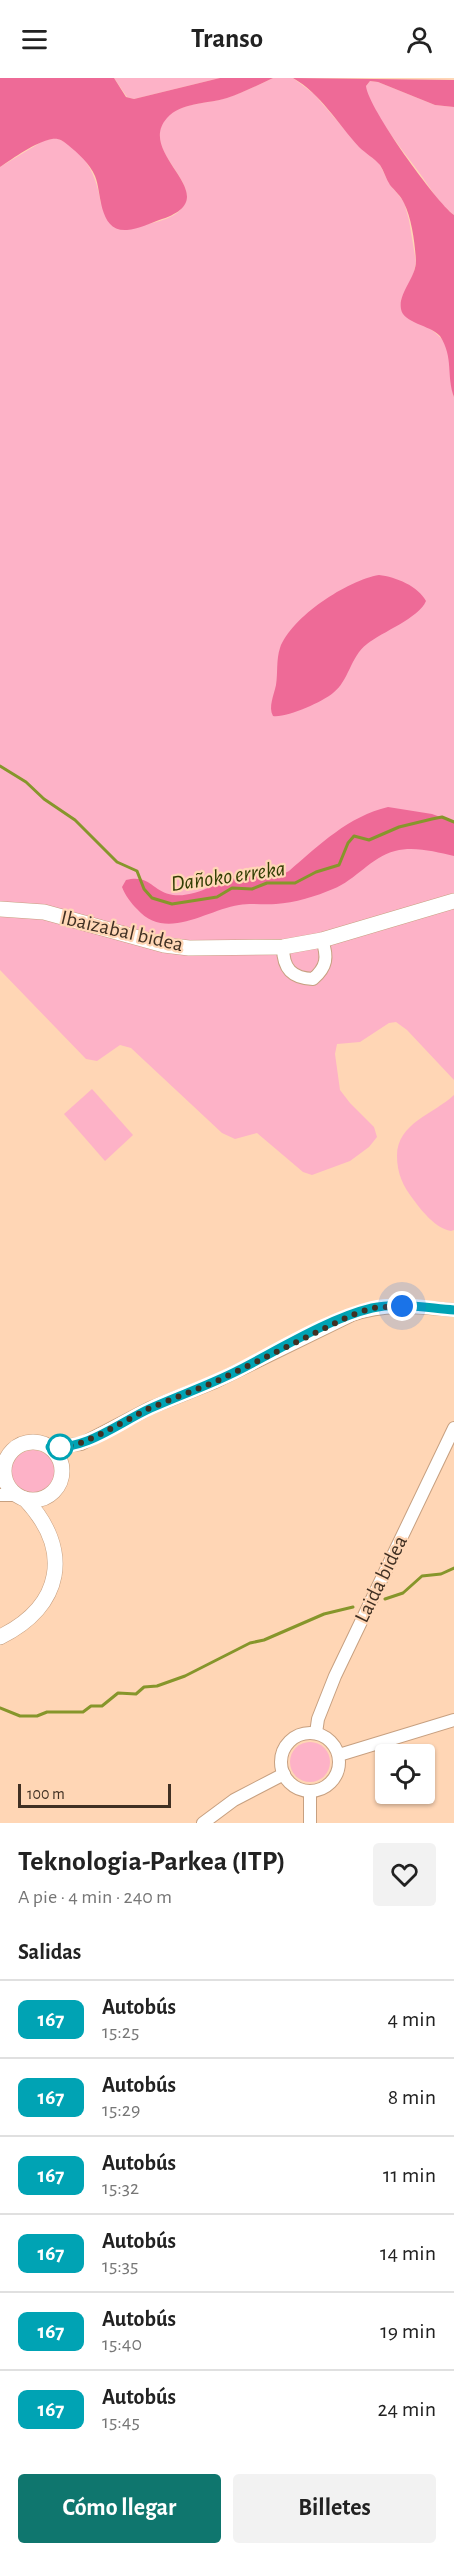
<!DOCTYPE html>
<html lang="es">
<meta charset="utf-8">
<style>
:root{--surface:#fff;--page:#f2f2f2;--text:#222;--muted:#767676;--line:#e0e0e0;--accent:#0f766e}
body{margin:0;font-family:"Alegreya Sans",sans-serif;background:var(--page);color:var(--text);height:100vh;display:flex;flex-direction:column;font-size:22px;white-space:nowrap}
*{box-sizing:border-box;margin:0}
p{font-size:20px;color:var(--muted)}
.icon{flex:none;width:33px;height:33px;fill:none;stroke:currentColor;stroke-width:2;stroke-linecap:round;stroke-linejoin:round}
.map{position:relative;height:1745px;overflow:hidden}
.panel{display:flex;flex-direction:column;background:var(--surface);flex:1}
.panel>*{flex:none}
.badge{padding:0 12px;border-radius:9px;font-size:21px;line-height:39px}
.controls{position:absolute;left:375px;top:1666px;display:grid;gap:12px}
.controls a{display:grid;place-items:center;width:60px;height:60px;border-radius:6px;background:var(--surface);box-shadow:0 2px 4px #0004;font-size:30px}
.scale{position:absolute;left:18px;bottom:15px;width:153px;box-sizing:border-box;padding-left:6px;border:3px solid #403023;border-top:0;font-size:16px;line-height:21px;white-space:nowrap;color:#403023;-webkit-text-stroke:4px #ffd6b5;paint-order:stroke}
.you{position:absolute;width:30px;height:30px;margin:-15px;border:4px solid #fff;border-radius:50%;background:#1a73e8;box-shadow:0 0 0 9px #1a73e833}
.map>.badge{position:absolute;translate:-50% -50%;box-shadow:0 0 0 3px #fff}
h2{padding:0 18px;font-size:22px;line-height:54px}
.round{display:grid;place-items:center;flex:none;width:63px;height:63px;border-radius:6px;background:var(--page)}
.headline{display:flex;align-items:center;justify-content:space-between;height:102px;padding:0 18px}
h1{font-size:28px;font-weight:600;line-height:45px}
.primary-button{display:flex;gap:12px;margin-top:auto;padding:12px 18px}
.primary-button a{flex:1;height:69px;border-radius:6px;background:var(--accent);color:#fff;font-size:24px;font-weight:600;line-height:69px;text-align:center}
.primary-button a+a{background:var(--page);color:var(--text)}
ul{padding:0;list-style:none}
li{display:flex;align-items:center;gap:18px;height:78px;padding:0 18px;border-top:2px solid var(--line)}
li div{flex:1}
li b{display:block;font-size:22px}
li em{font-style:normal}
li .badge{min-width:66px;font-weight:700;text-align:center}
header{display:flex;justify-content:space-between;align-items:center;height:78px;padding:0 18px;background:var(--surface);font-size:27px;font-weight:600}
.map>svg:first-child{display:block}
.green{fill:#fdb2c7}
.forest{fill:#ee6a97}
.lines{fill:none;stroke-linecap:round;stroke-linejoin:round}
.stream{stroke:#86962b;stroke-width:3}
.minor-casing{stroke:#c7a080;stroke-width:14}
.tertiary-casing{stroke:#c7a080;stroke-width:16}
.minor{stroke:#fff;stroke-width:12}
.tertiary{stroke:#fff;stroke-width:15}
.line-casing{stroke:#fff;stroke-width:14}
.line{stroke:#00a3b4;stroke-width:9}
.walk{stroke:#403023;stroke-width:6;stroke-dasharray:0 10.8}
.stop-dot{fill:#fff;stroke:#00a3b4;stroke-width:3}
.labels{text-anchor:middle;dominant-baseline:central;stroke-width:4.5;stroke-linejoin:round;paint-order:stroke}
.street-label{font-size:21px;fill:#403023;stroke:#ffd6b5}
.water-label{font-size:22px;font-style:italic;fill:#323e03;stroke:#ffd6b5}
</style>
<header><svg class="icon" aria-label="menu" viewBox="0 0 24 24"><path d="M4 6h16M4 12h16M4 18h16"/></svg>Transo<svg class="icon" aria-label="person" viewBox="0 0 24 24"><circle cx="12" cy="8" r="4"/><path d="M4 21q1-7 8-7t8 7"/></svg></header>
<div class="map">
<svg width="454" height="1745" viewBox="0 0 454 1745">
<rect width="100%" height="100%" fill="#ffd6b5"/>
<!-- green -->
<g class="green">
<path d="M114,0h106l-86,21 -7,-2z"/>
<path d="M273,0h20l21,16 45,52 20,17 10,20 15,19 5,18 7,42 -3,15 -12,23c8,8 15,18 23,24 13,10 25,18 28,36 2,12 -3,24 2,37v683l-47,-50 -11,-8 -7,1 -29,19 -23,2 -2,10 5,36 10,13 24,24 3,10 -8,10 -19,14 -38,14 -9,-3 -46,-39 -22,6 -13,-6 -91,-85 -11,-3 -23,16 -11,-2 -86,-89v-803l43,-26 13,-3c29,11 41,38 45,66l33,24c13,-4 32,-7 43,-15 35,-28 -39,-60 -11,-95 14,-16 42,-14 60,-20 16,-5 32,-13 47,-20z"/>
<path d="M370,3l8,1 57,23 19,2v108c-16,-12 -24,-28 -36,-44 -19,-25 -39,-50 -52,-80v-5z"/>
<path d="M92,1011l41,46 -28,26 -41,-47z"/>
<path d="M454,1017v135l-3,1c-16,-3 -29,-20 -38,-32 -10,-13 -16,-26 -16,-43 0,-33 37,-42 57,-61z"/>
<circle cx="33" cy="1394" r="22"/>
<circle cx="310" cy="1684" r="20"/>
</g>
<!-- forest -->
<g class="forest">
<path d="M0,0h114l12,19 8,2 86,-21h53c-15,7 -31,15 -46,20 -19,6 -46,4 -60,20 -33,37 63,78 -5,101 -11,4 -24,10 -35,11 -29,2 -25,-38 -32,-54 -5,-12 -17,-23 -27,-31 -5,-4 -9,-7 -16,-6 -17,3 -38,19 -52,28z"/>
<path d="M293,0l161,2v27l-19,-2 -57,-23 -8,-1 -4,5c2,22 70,116 88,129v182c-8,-22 0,-39 -14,-61 -10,-11 -37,-13 -39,-27 -3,-16 15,-31 15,-48 -1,-17 -4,-42 -12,-58 -3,-7 -9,-12 -14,-18 -4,-6 -6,-14 -10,-20 -6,-7 -15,-12 -21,-18 -21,-23 -38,-53 -66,-69z"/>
<path d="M379,497c17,2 39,11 47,26 -7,17 -44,31 -59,43 -17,13 -18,37 -34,49 -11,9 -46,25 -60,23 -5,-9 1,-21 3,-31 2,-12 0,-25 4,-37 11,-31 68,-68 99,-73z"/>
<path d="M388,729l44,7 22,8v34c-19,-4 -39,-10 -59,-5 -24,6 -39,29 -62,38 -16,7 -39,14 -57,15 -12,1 -25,-1 -37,1 -33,5 -73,37 -102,4 -6,-6 -12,-14 -15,-22l4,-7c25,-6 26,12 47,15 24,3 48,-16 71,-19 17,-3 30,4 45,-5 30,-26 60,-55 99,-64z"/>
</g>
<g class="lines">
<!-- stream -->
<g class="stream">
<path d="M0,688l26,16 18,17 31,21 42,42 20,9 7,18 8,9 20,6 45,-7 15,-9 20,1 15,-6h28l21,-11 23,-7 9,-22 6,-7 15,4 30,-13 33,-8 10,-2 12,5"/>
<path d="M385,1521l18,-6 19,-17 19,-2 13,-6"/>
<path d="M0,1630l20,8h17l10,-4h36l8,-6h11l16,-13 18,1 8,-7 13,-1 28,-10 65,-33 14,-3 60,-26 29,-7"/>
</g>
<!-- minor casing -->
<g class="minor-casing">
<g id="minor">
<path d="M283,869c0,22 9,31 30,32 14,-12 15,-22 9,-39"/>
<path d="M50,1369l31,-3 69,-36 65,-26 137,-67c34,-12 66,-8 102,-5"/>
<path d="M0,1400l4,-7"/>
<path d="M0,1417h17"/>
<circle cx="310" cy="1684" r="29"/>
<path d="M316,1655l2,-14 17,-43 119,-248"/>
<path d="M339,1677l115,-35"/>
<path d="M203,1745l31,-23 50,-26"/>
<path d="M310,1745v-32"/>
</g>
</g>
<!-- tertiary casing -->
<g class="tertiary-casing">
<g id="tertiary">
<path d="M0,831l44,3 120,33 25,3 94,-1 39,-7 132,-39"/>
<circle cx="33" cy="1393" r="29"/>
<path d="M0,1559c63,-31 73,-87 25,-138"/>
</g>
</g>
<!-- minor -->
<use href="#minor" class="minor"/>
<!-- tertiary -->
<use href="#tertiary" class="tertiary"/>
</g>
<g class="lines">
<!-- line casing -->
<g class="line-casing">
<path id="line" d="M50,1369c37,3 68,-24 101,-39 29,-13 59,-23 88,-38 39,-20 91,-52 133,-62 26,-6 55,0 82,2"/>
</g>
<!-- line -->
<use href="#line" class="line"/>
<!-- walk -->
<path class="walk" d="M60,1369l16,-2 21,-9 53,-28 65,-26 137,-67 20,-7 30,-2"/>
</g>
<!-- markers -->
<circle class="stop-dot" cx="60" cy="1369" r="12"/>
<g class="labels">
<!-- street labels -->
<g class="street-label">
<text transform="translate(122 853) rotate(13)">Ibaizabal bidea</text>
<text transform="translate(381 1501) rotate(-64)">Laida bidea</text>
</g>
<!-- water labels -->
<g class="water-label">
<text transform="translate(228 798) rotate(-8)">Dañoko erreka</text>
</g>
</g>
</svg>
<div class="controls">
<a><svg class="icon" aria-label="locate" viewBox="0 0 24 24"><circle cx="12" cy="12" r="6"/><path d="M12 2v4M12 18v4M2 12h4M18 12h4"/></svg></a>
</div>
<div class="scale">100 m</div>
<div class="you" style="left:402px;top:1228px"></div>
</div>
<section class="panel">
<div class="headline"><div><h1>Teknologia-Parkea (ITP)</h1><p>A pie · 4 min · 240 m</p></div><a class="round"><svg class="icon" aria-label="heart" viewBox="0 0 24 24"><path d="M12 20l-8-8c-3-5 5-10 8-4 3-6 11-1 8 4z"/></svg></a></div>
<h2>Salidas</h2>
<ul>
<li><span class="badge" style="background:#00a3b4;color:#fff">167</span><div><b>Autobús</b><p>15:25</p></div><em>4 min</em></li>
<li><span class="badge" style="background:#00a3b4;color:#fff">167</span><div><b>Autobús</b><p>15:29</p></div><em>8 min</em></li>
<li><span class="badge" style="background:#00a3b4;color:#fff">167</span><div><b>Autobús</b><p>15:32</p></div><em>11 min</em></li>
<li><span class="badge" style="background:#00a3b4;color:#fff">167</span><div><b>Autobús</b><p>15:35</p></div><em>14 min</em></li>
<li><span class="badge" style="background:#00a3b4;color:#fff">167</span><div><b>Autobús</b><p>15:40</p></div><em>19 min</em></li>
<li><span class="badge" style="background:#00a3b4;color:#fff">167</span><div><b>Autobús</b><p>15:45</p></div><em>24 min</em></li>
</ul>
<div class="primary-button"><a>Cómo llegar</a><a>Billetes</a></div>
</section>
